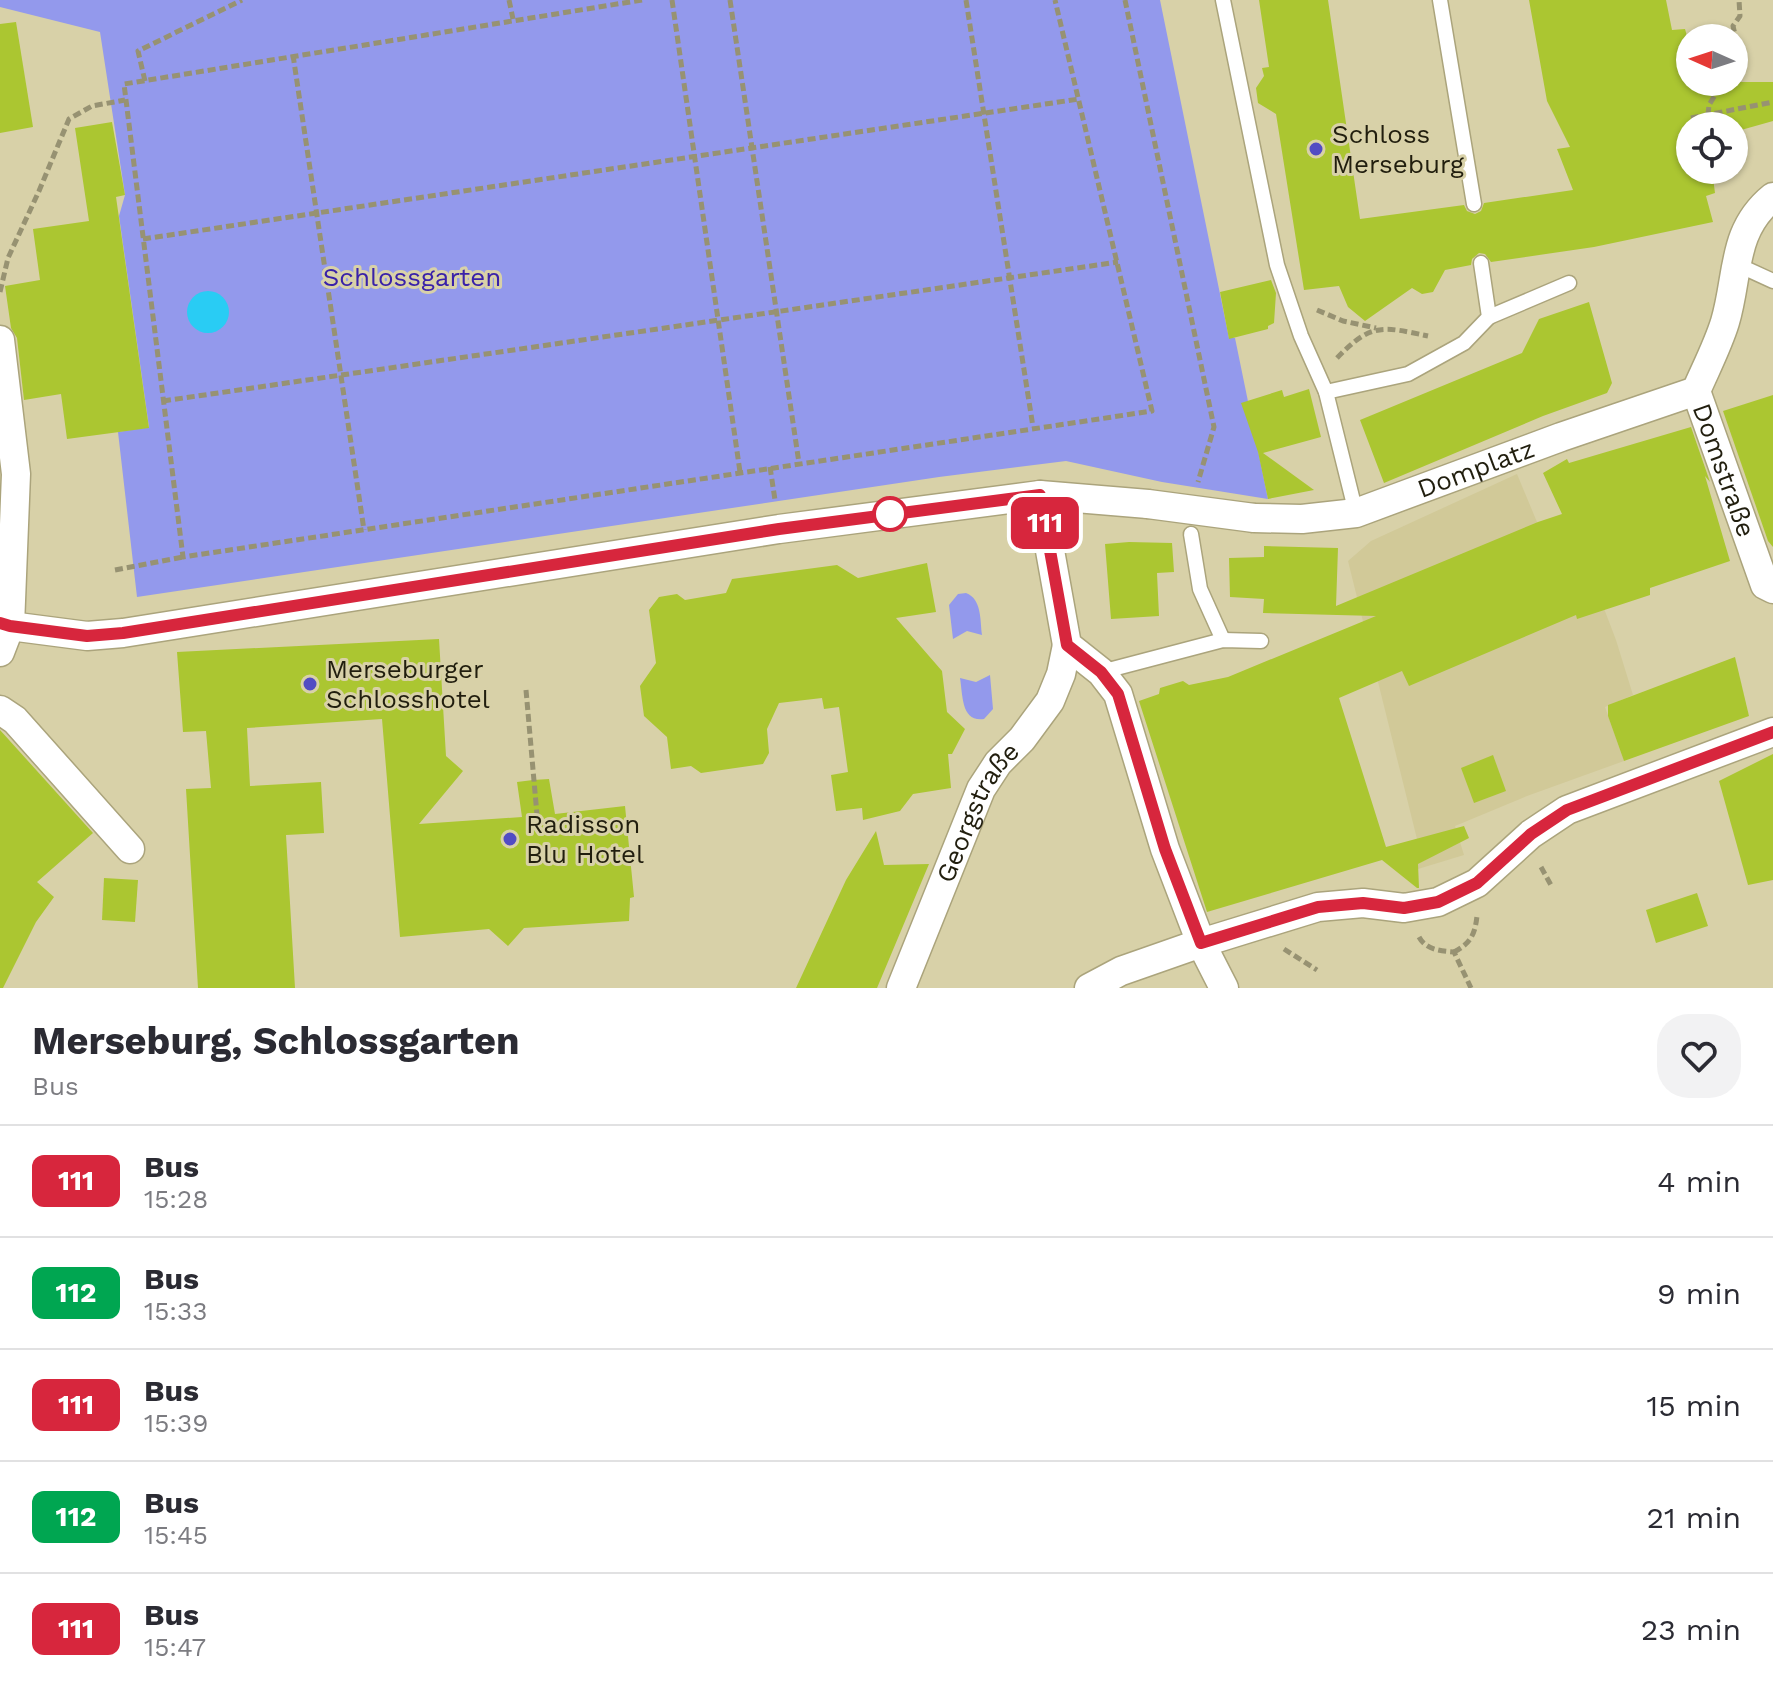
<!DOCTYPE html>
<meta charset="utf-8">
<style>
:root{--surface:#fff;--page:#f2f2f3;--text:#2b2b33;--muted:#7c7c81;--line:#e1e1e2}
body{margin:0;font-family:"Work Sans",sans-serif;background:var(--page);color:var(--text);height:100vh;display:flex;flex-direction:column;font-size:30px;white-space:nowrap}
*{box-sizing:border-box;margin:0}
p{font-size:26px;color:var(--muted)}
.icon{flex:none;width:44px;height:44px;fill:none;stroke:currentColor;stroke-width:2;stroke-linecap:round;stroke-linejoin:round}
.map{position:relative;height:988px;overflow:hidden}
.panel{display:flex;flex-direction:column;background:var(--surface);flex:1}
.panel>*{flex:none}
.badge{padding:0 16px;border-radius:12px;font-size:28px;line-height:52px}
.needle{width:52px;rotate:273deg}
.tools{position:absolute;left:1676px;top:24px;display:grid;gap:16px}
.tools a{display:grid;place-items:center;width:72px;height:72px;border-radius:50%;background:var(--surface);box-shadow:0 2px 6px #0004;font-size:40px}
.map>.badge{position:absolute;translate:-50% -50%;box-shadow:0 0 0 4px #fff}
.round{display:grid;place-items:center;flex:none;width:84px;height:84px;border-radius:32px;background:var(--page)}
.head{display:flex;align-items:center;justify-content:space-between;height:136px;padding:0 32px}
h1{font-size:38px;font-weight:700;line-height:60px}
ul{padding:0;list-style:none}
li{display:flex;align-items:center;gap:24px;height:112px;padding:0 32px;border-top:2px solid var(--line)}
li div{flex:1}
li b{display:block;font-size:30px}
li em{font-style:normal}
li .badge{min-width:88px;font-weight:700;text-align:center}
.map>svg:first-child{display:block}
.built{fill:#d1c998}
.green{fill:#9399ec}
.water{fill:#29ccf4}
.building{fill:#abc631}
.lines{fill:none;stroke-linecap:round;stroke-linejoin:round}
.service-casing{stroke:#aba47c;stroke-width:17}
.minor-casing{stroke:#aba47c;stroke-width:31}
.path{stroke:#979272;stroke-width:5;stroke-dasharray:8 4;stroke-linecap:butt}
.service{stroke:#fff;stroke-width:14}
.minor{stroke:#fff;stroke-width:28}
.minor-bridge-casing{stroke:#aba47c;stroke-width:31;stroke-linecap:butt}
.minor-bridge{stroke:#fff;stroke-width:28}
.line-casing{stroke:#fff;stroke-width:18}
.line{stroke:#d7263d;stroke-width:12}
.poi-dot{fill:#524cc3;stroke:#d8d1a8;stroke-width:3}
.stop-dot{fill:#fff;stroke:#d7263d;stroke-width:4}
.labels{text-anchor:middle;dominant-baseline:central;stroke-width:6;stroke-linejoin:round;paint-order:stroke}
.poi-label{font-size:26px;fill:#211e0e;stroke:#d8d1a8;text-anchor:start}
.park-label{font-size:26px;fill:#3921a9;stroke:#d8d1a8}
.street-label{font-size:26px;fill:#211e0e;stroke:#d8d1a8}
</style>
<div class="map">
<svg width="1773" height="988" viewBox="0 0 1773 988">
<rect width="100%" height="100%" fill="#d8d1a8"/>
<!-- built -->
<path class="built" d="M1517,474l57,137 26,-13 16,42 17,55 -28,12 19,54 -97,35 -72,30 9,29 -46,14v-5l9,-5 -10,-20 -69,-278 23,-20z"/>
<!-- green -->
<g class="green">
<path d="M0,0h1160l69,338h6l33,161 -106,-17 -96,-21 -127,16 -802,120 -19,-165 31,-5 -30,-211 6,-21 -25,-163 -100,-25z"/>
<path d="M966,593c16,6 14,27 16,42l-15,-4 -14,8 -4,-34 9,-11z"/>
<path d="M990,675l3,34 -9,10c-23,3 -21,-23 -24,-41l16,4z"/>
</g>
<!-- water -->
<circle class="water" cx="208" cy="312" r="21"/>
<!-- building -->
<g class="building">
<path d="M1259,0h69l32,219 104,-14 3,6 8,3 6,-3 3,-8 89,-13 -16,-41 13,-2 -23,-46 -18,-101h137l6,30 13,-1 5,18v35h83v39l-39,11v-6h-44v44h22l3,23 -9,3 7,26 -119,25 -103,15 -6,-8 -6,-1 -7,6 -1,6 -26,5 -12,22 -11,2 -10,-6 -47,33 -17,-14 -9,-21 -35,4 -28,-176 -18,-11 -2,-15 8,-12 -2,-8 7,-1z"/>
<path d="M16,22l17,105 -33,6v-109z"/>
<path d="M112,122l13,73 -9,2 33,231 -82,11 -6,-45 -37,6 -7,-62 -6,-10 -6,-42 35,-6 -7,-51 56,-8 -14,-93z"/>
<path d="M1271,280l5,13 -2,30 -6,3v3l-39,10 -9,-47z"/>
<path d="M1589,302l23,81 -5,10 -64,23 -159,67 -24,-63 162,-67 17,-34z"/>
<path d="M1309,389l12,48 -58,16 51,37 -46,9 -10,-47 -17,-49 41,-13 2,7z"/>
<path d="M1773,395v152l-5,-6 -45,-130z"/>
<path d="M1691,427l19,55 -5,-6 25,85 -80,27v7l-73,24 -1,-4 -167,71 -7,-15 -63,27 47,149 78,-21 5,12 -51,26 1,24h-2l-35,-28 -175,52 -68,-211 20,-7 1,-6 23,-7 6,4 39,-8 148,-61 -113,-3 1,-14 -34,-2 -1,-39 35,-1v-11l74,2 -2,58 202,-84 24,-8 -19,-41 24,-14 2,4z"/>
<path d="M1129,542l43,1 2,29 -17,1 2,43 -48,3 -6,-75z"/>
<path d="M927,563l9,49 -40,6 46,53 5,41 18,17 -13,25h-4l3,34 -38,6 -13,17 -37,9 -1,-12 -26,3 -5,-36 17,-3 -9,-65 -15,2 -2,-11 -43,5 -12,26 2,24 -6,11 -62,9 -10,-7 -20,3 -4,-32 -23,-21 -4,-30 16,-23 -7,-53 10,-13 18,-3 8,6 41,-7 6,-14 105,-14 21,13z"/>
<path d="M439,639l7,117 17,15 -44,53 103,-7 -5,-35 16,-2 16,-1 6,35 70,-8 9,91 -4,1 -1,23 -105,7 -16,18 -19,-17 -89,8 -18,-218 -135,9 3,58 71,-4 3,51 -38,2 9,153h-97l-12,-199 25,-1 -5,-57 -23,1 -6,-80z"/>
<path d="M1735,657l14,59 -125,45 -16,-45v-11z"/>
<path d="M0,730l93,103 -56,49 17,15 -18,25 -33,66h-3z"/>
<path d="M1773,754v126l-25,5 -29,-104z"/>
<path d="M1493,755l13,36 -32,12 -13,-35z"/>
<path d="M876,831l8,34 45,-1 -52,124h-81l50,-108z"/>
<path d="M104,878l34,2 -3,42 -33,-2z"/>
<path d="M1697,893l11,33 -52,17 -10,-33z"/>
</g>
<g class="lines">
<!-- service casing -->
<g class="service-casing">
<g id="service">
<path d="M1223,0l54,265 24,71 25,56 30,121"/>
<path d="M1440,0l34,204"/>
<path d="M1736,264l37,17"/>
<path d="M1489,317l80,-34"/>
<path d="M1326,392l82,-18 56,-31 25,-26 -8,-54"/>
<path d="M1191,534l9,55 23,51"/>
<path d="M1101,672l122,-32 38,1"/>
</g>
</g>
<!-- minor casing -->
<g class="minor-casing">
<g id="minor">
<path d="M0,340l16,134 -6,152 -10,26"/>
<path id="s1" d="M1696,391l69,194 8,4"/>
<path d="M1040,495l27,150 34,27 17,22 47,155 36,94 23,45"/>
<path id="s2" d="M1254,518l48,1 54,-6 205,-76 135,-46c10,-23 22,-46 29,-69 14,-47 6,-91 48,-125"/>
<path d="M0,623l10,3 77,10 36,-3 656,-104 261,-34 108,9"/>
<path d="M0,710l15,10 115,129"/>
<path id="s3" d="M901,988l80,-199 17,-26 24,-24 28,-38 11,-27 6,-29"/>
<path d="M1089,988l32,-17 80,-28 117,-36 45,-4 41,5 34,-6 39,-19 54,-49 36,-24 206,-78"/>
</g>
</g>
<!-- path -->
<g class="path">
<path d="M509,0l4,19"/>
<path d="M642,0l-518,84 59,473 969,-146 -97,-411"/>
<path d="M672,0l68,472"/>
<path d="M730,0l69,463"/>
<path d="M966,0l67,427"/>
<path d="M1125,0l89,427 -16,55"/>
<path d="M1734,43l2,-4 -3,-13 7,-10 -1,-16"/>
<path d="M293,55l71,475"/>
<path d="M145,81l-7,-30 104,-51"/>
<path d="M1708,115l1,-10 14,-23"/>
<path d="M1691,118l82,-16"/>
<path d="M143,239l936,-140"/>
<path d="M0,292l8,-34 31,-67 30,-72 23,-13 33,-6"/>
<path d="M1317,310l26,11 33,7"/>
<path d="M1337,358c34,-35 44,-32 91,-22"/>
<path d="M163,401l955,-139"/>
<path d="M770,467l5,33"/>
<path d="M115,570l68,-13"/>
<path d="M526,690l11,125"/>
<path d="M1541,867l11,20"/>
<path d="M1419,937c7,13 22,14 35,15l17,36"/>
<path d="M1284,949l33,21"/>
<path d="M1454,952c17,-9 21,-18 23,-36"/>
</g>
<!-- service -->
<use href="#service" class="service"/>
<!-- minor -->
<use href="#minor" class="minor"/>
<!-- minor-bridge casing -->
<g class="minor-bridge-casing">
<path id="minor-bridge" d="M1148,504l106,14"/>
</g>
<!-- minor-bridge -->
<use href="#minor-bridge" class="minor-bridge"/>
</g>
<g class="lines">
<!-- line casing -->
<g class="line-casing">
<path id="line" d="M0,623l10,3 77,10 36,-3 656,-104 261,-34 27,150 34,27 17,22 47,155 36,94 117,-36 45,-4 41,5 34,-6 39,-19 54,-49 36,-24 206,-78"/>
</g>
<!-- line -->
<use href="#line" class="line"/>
</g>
<!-- markers -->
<g class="poi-dot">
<circle cx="1316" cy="149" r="8"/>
<circle cx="310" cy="684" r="8"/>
<circle cx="510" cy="839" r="8"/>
</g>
<circle class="stop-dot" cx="890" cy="514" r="16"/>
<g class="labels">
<!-- poi labels -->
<g class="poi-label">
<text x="1332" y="134">Schloss<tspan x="1332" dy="30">Merseburg</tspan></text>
<text x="326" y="669">Merseburger<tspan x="326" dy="30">Schlosshotel</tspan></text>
<text x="526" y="824">Radisson<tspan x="526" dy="30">Blu Hotel</tspan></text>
</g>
<!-- park labels -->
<g class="park-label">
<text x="412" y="277">Schlossgarten</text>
</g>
<!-- street labels -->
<g class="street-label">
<text stroke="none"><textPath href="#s2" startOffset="230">Domplatz</textPath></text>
<text stroke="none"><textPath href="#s1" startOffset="84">Domstraße</textPath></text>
<text stroke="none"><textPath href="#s3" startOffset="192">Georgstraße</textPath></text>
</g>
</g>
</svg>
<div class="tools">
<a><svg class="needle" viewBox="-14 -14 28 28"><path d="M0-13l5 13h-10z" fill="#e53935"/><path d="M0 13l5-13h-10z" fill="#7c7c81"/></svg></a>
<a><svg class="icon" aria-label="locate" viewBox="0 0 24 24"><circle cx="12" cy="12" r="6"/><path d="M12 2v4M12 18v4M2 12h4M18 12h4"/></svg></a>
</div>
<b class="badge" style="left:1045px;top:523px;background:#d7263d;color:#fff">111</b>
</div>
<section class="panel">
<div class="head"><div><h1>Merseburg, Schlossgarten</h1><p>Bus</p></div><a class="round"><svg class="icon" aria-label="heart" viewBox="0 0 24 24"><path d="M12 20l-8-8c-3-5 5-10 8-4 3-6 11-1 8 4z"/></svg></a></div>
<ul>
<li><span class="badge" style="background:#d7263d;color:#fff">111</span><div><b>Bus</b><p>15:28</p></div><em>4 min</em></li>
<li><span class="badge" style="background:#00a651;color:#fff">112</span><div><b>Bus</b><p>15:33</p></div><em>9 min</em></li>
<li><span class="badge" style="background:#d7263d;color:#fff">111</span><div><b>Bus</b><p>15:39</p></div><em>15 min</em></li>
<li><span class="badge" style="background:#00a651;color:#fff">112</span><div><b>Bus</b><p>15:45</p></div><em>21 min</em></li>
<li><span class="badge" style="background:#d7263d;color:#fff">111</span><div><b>Bus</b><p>15:47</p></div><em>23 min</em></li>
</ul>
</section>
